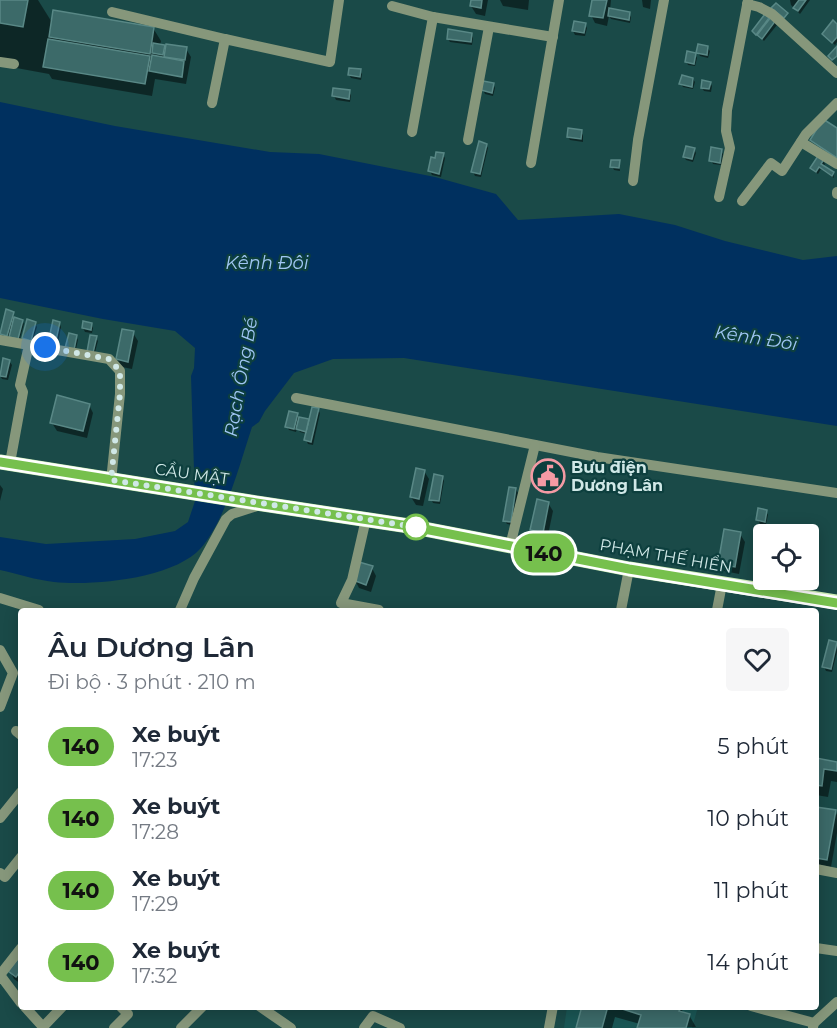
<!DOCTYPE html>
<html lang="vi">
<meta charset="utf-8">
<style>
:root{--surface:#fff;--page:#f6f6f7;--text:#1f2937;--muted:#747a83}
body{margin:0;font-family:Montserrat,sans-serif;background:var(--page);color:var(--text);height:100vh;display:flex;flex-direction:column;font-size:22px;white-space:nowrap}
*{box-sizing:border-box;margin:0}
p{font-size:20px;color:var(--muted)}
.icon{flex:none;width:33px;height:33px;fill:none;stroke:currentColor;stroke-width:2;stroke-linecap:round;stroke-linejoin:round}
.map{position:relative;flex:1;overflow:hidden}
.side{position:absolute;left:18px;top:608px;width:801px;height:402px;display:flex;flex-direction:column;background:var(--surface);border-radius:6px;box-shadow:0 3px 15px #0003}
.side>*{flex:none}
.badge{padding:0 12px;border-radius:20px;font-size:21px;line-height:39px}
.controls{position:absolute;left:753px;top:524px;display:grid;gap:12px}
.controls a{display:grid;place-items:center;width:66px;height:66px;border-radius:6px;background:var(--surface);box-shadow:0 3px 15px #0003;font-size:30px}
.you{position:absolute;width:30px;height:30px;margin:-15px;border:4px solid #fff;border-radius:50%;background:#1a73e8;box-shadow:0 0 0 9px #1a73e833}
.map>.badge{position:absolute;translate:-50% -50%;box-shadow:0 0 0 3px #fff}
.round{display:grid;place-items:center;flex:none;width:63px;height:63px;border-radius:6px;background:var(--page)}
.summary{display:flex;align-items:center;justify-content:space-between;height:102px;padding:0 30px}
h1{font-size:28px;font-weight:600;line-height:45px}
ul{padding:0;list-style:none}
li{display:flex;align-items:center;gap:18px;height:72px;padding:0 30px}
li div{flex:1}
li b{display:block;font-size:22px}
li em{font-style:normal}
li .badge{min-width:66px;font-weight:700;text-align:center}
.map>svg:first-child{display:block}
.built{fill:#1a5755}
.water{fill:#00305f}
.shadow{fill:#0007}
.building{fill:#3c6a69;stroke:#598886;stroke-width:1.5}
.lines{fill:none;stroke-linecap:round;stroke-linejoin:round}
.minor{stroke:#86977b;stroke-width:10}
.major{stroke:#caebb3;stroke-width:15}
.line-casing{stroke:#fff;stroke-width:14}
.line{stroke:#76c04d;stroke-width:9}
.walk{stroke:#d0e8e7;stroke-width:6;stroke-dasharray:0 10.8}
.stop-dot{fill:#fff;stroke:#76c04d;stroke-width:3}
.labels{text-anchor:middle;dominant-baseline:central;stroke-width:4.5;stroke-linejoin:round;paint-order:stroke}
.poi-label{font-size:16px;font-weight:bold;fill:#d0e8e7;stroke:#0d3f3e;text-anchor:start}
.street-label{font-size:16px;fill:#d0e8e7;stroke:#0d3f3e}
.water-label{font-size:18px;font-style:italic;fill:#a0c6f4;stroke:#0d3f3e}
</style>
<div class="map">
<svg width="837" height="1028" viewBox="0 0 837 1028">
<rect width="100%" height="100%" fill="#1a4a48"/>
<!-- built -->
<path class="built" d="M567,1007h131l-6,21h-128z"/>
<!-- water -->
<path class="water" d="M0,102l115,24 155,26 49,2 116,23 61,17 22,26 101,-6 56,11 50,16 78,19 34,-4v170l-433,-68 -71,1 -39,14 -29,38 -6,11 -7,5c-12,36 -26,92 -51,121 -28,31 -108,38 -147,34 -18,-2 -36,-8 -54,-12v-33l46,7 89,-5 40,-8 13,-9 7,-21 -4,-125 3,-8 1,-20 -20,-17 -72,-12 -103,-21z"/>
<!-- shadow -->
<g class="shadow">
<path d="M0,0h38l15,24 100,4 8,13 -1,5 4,1 3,4 19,-2 5,8 -5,27 -31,-5 -3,17 -100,-17 -3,-5 -49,-9z"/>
<path d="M472,0h16l-3,16 -9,-2 -5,-8z"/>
<path d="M500,0h29l-1,10 -25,-4z"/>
<path d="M593,0h18l-1,10 19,4 2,3 -1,6 -19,-4 -2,-3 -2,10 -12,-3 -4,-8z"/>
<path d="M642,0h9l-1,9 -7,-2z"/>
<path d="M790,0h20l-10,14 -9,-9z"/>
<path d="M765,16l5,4 1,-1 6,6 -13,16 -10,-10z"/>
<path d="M585,25l2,3 -2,8 -10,-1 -2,-4z"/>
<path d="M837,26v16l-2,3 -11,-11z"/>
<path d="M471,34l2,4 -1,7 -22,-3 -2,-3z"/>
<path d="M707,48l3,3 -2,7 -8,-2 -2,-3z"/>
<path d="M695,54l2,4 -2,8 -7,-1 -2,-4z"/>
<path d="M360,71l2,3 -1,6 -10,-2 -2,-4z"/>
<path d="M693,79l2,3 -2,7 -10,-2 -2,-3z"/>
<path d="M710,83l2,3 -1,6 -7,-1 -2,-3z"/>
<path d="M493,84l2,4 -2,8 -8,-2 -2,-4z"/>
<path d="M349,92l2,3 -1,7 -14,-2 -2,-4z"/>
<path d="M581,132l2,3v7l-13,-2 -2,-3z"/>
<path d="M486,145l2,3 -7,29 -6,-1 -2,-4z"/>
<path d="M694,149l2,4 -3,9 -7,-2 -2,-3z"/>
<path d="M721,151l2,3 -2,11 -8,-1 -2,-4z"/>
<path d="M443,155l2,3 -4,19 -9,-2 -2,-4 6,-12z"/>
<path d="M823,161l2,3 -2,3 10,6 1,5 -13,-9 -3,5 -4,-3 -2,-3z"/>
<path d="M619,162l1,9 -6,-1 -2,-4z"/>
<path d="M13,313l1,6 8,2 2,3 -5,18 -16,-5 -2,-3z"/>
<path d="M35,323l2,4 -5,16 -6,-2 -2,-3z"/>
<path d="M59,323l2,4 -4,21 -8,-5z"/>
<path d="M91,324l2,4 -1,5 -7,-1 -2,-4z"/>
<path d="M133,333l5,8 -6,28 -10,-2 -5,-8z"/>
<path d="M76,337l2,3 -3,13 -8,-5z"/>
<path d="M96,338l2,3 -4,15 -4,-1z"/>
<path d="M9,361l3,4 -4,15 -6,-1 -2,-4z"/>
<path d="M89,405l4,8 -6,25 -30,-7 -5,-8z"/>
<path d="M318,410l2,3 -7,32 -5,-1 -2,-4 1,-6 -7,-2 -3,-5 -1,5 -7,-2 -2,-3 10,-13 2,5 11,2z"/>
<path d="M424,471l5,8 -6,27 -7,-1 -5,-8z"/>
<path d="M442,477l2,4 -4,23 -7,-1 -2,-4z"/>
<path d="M0,485l3,4 -3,12z"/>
<path d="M516,489l2,4 -6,32 -5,-1 -2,-3z"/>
<path d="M548,503l5,8 -6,29 -10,-2 -5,-8z"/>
<path d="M766,511l2,4 -2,9h-6l-2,-4z"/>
<path d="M740,534l5,8 -6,32 -15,-3 -5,-8z"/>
<path d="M372,568l4,8 -5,16 -12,-4 -4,-8z"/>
<path d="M836,643l1,9 -5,20 -6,-1 -2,-4z"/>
<path d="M816,760l21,3v19l-6,-1 -3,16 -12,-2z"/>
<path d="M816,812h19l2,3v18l-6,34 -15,-3z"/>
<path d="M21,957v27l-7,-5 -4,-8z"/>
<path d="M350,1006h9l-2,4z"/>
<path d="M583,1006h97l4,8 5,1 7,12 -57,1 1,-4 -25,-7 -3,11h-35z"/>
</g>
<!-- building -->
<g class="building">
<path d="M0,0h28l-5,27 -23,-4z"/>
<path d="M471,0h11l-1,8 -11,-2z"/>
<path d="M592,0h15l-4,18 -14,-2z"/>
<path d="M799,0h7l-8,11 -5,-3z"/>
<path d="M776,3l12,10 -4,5 -13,-10z"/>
<path d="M609,8l21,4 -1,8 -21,-4z"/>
<path d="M53,10l101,17 -4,27 -101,-17z"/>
<path d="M765,14l4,4 -13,17 -4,-4z"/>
<path d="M771,17l5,3 -14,19 -5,-4z"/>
<path d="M833,20l4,4v13l-5,6 -10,-9z"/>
<path d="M574,21l12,2 -2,10 -12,-2z"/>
<path d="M448,29l24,4 -1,9 -24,-3z"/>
<path d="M48,39l102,17 -5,28 -102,-17z"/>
<path d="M153,43l12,2 -2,10 -11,-2z"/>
<path d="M166,44l21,3 -2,13 -21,-3z"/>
<path d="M698,44l10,2 -1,9 -11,-2z"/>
<path d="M837,46v10l-5,4 -4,-4z"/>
<path d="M687,51l9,2 -2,11 -9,-2z"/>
<path d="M152,55l32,6 -2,16 -33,-6z"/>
<path d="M349,68l12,1 -1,8 -12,-2z"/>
<path d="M682,75l11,3 -1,9 -13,-3z"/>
<path d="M702,80l9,2 -2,7 -8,-1z"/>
<path d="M483,81l11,2 -2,10 -11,-3z"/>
<path d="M333,88l17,2 -1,9 -17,-3z"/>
<path d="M823,119l14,9v30l-27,-18z"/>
<path d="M568,128l14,2 -1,9 -14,-2z"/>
<path d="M479,141l8,3 -7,30 -9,-2z"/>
<path d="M686,146l9,2 -3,11 -9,-2z"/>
<path d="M711,147l11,2 -2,14 -11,-2z"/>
<path d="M436,152l8,1 -5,21 -11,-3 3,-14 4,1z"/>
<path d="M818,156l6,3 -3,5 13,8 -2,4 -13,-9 -3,5 -6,-4z"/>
<path d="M611,160h9l-1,8 -9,-1z"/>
<path d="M6,309l8,3 -7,24 -7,-2z"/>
<path d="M14,317l9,3 -5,19 -9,-2z"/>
<path d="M27,319l9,3 -5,19 -9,-3z"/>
<path d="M53,320l7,2 -5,23 -7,-2z"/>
<path d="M83,321l9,2 -1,7 -9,-2z"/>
<path d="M122,329l12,2 -6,31 -12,-3z"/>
<path d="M69,333l8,2 -3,15 -9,-2z"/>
<path d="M90,335l7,1 -4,17 -6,-1z"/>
<path d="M3,358l7,2 -4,17 -6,-1z"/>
<path d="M57,395l33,9 -7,27 -33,-8z"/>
<path d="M312,407l7,1 -8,34 -7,-2z"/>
<path d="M289,411l9,2 -4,16 -9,-2z"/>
<path d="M299,417l10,2 -3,13 -10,-3z"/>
<path d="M416,468l9,2 -6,29 -9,-2z"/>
<path d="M434,474l9,2 -4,25 -10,-1z"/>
<path d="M509,487l7,1 -5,34 -8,-1z"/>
<path d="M537,499l12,3 -6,31 -13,-3z"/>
<path d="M758,508l9,2 -2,12 -9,-2z"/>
<path d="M724,529l17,3 -6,35 -17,-3z"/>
<path d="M359,562l14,4 -7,19 -13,-5z"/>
<path d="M829,640l8,2 -6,27 -9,-2z"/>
<path d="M816,758l21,4v9l-13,-2 -2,17 -6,-1z"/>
<path d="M816,807l20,3 -9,50 -11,-2z"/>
<path d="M21,955v15l-5,7 -8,-6z"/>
<path d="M582,1006h26l-6,22h-26z"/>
<path d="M613,1006h68l-2,5 11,3 -4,14h-49l4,-13z"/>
</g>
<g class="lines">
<!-- minor -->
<g class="minor">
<path d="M747,4l12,3 13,7 65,59"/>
<path d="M392,6l41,11 120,20"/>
<path d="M112,12l113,27"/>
<path d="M0,62l14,2"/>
<path d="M212,103l13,-64 105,23 9,-62"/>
<path d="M412,132l21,-115"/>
<path d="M468,140l21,-113"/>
<path d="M801,142l36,22"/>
<path d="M531,163l28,-163"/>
<path d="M633,181l5,-41 26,-140"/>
<path d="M837,192v2"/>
<path d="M719,197l11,-49 -4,-17 1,-21 21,-110"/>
<path d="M742,201l29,-38 11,8 24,-37 31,-31"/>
<path d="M0,340l29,5 -9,40 3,7 -13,71"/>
<path d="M29,345l80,14 11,12v23l-9,87"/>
<path d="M296,398l301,59 240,36"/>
<path d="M366,519l-14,61 -11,23 38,7"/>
<path d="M510,546l25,-101"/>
<path d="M0,598l39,12"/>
<path d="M180,610l14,-32 32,-59 6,-5 28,-9"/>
<path d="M621,610l8,-41"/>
<path d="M717,610l5,-26"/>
<path d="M0,650l13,23 -13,34"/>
<path d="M16,731l5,4"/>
<path d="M0,818l21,-26"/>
<path d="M816,869l21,4"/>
<path d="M0,873l5,4 16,-20"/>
<path d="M816,948l21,3"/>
<path d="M0,975l21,28"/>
<path d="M0,975l21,-27"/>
<path d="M24,1006l20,22"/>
<path d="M259,1006l32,22"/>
<path d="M751,1006l63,17"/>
<path d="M813,1027l1,-4 23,-21"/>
<path d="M42,1028l21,-22"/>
<path d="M114,1028l14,-14 -8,-8"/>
<path d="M181,1028l22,-22"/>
<path d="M364,1028l9,-12 27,12"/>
<path d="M549,1028l4,-22"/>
</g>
<!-- major -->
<path class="major" d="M0,462l263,42 146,22 220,43 208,33"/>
</g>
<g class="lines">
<!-- line casing -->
<g class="line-casing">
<path id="line" d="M0,462l263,42 146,22 220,43 208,34"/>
</g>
<!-- line -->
<use href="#line" class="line"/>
<!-- walk -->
<path class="walk" d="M45,347l64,12 11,12v23l-9,86 305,47"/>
</g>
<!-- icons -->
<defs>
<g id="civic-ring" transform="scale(1.725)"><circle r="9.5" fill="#0d3f3e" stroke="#f49aa4" stroke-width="1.5"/><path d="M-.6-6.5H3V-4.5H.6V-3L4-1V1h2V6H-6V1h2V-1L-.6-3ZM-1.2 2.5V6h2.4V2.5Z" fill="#f49aa4"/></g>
</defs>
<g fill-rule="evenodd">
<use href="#civic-ring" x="548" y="476"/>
</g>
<!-- markers -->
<circle class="stop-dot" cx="416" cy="527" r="12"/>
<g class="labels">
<!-- poi labels -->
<g class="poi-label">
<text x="571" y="467">Bưu điện<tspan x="571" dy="18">Dương Lân</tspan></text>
</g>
<!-- street labels -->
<g class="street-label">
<text transform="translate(192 474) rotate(8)">CẦU MẬT</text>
<text transform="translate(666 556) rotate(10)">PHẠM THẾ HIỂN</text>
</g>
<!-- water labels -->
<g class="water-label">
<text x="267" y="263">Kênh Đôi</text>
<text transform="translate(756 338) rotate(9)">Kênh Đôi</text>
<text transform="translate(241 377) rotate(-80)">Rạch Ông Bé</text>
</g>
</g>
</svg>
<div class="controls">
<a><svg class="icon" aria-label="locate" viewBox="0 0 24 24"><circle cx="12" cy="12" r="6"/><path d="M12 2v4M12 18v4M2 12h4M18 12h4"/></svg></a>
</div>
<div class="you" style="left:45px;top:347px"></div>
<b class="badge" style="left:544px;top:553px;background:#76c04d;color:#111">140</b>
<section class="side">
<div class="summary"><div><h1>Âu Dương Lân</h1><p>Đi bộ · 3 phút · 210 m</p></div><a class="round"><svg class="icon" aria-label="heart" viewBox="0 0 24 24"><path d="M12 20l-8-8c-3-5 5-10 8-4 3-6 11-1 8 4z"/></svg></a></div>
<ul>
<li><span class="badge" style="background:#76c04d;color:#111">140</span><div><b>Xe buýt</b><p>17:23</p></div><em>5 phút</em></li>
<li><span class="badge" style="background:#76c04d;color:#111">140</span><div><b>Xe buýt</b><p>17:28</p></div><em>10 phút</em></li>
<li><span class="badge" style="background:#76c04d;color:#111">140</span><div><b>Xe buýt</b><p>17:29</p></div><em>11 phút</em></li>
<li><span class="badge" style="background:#76c04d;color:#111">140</span><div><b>Xe buýt</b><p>17:32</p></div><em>14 phút</em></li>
</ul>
</section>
</div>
